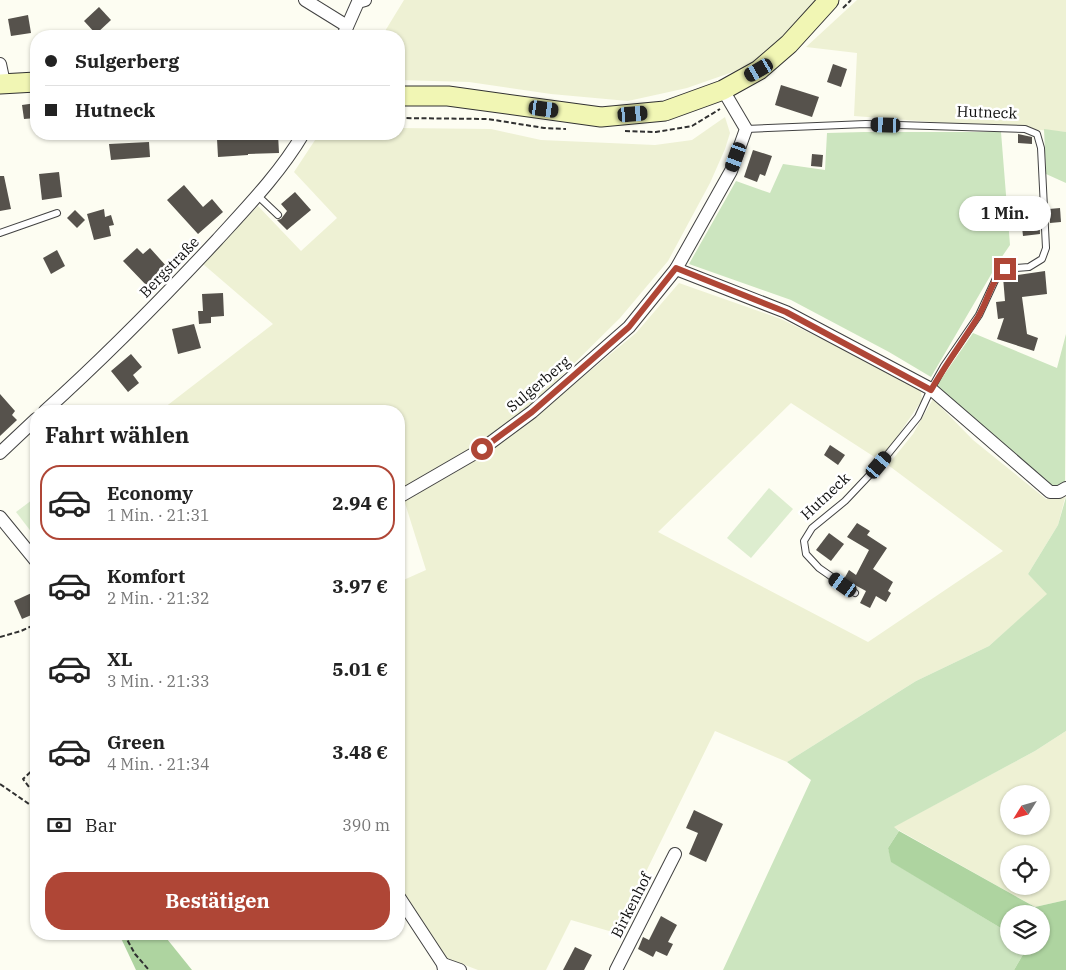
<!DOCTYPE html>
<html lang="de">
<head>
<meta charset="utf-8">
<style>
  :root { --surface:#fff; --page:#f6f6f6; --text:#222; --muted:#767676; --line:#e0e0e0; --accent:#af4636 }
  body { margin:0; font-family:"IBM Plex Serif",serif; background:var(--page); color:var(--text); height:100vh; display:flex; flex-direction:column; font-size:19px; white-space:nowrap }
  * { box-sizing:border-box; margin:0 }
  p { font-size:16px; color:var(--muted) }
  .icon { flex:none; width:28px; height:28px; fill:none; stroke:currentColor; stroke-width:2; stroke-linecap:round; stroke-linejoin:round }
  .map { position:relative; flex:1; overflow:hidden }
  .panel { position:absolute; left:30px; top:405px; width:375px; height:535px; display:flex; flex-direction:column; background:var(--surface); border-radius:20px; box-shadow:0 1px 4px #0004 }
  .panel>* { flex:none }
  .top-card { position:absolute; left:30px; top:30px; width:375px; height:110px; border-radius:20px; box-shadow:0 1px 4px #0004; display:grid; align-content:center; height:110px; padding:0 15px; background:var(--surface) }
  .needle { width:32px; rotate:233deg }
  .controls { position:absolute; left:1000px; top:785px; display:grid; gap:10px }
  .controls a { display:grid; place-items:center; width:50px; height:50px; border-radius:50%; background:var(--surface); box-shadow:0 1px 4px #0004; font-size:25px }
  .end { position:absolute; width:22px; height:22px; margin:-11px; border:6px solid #af4636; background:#fff; box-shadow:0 0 0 2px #fff }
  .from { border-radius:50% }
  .bubble { position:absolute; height:35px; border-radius:18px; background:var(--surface); box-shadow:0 1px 4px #0004; font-size:16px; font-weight:800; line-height:35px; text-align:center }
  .car { position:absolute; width:15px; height:30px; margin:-15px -8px; border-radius:6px; box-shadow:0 0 4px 1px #0007; background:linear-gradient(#222 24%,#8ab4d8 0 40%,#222 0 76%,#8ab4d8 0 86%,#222 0) }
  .top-card b { display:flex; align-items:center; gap:18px; height:48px; font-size:19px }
  .top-card b+b { border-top:1px solid var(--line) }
  .top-card i { width:12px; height:12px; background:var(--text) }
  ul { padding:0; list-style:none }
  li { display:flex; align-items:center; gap:15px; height:75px; margin:0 10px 8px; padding:0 5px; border:2px solid transparent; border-radius:20px }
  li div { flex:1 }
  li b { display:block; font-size:19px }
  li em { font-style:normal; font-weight:800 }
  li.active { border-color:var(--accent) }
  li>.icon { width:45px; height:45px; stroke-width:1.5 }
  h2 { padding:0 15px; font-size:22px; line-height:60px }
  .pay { display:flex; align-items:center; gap:12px; height:55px; padding:0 15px; font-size:19px }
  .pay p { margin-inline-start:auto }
  .button { display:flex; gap:10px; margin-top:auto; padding:10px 15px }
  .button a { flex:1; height:58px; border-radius:20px; background:var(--accent); color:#fff; font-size:20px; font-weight:800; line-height:58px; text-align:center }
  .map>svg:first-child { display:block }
</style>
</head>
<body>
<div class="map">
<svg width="1066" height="970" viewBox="0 0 1066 970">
  <rect width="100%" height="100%" fill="#fdfdf2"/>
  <!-- farmland -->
  <g fill="#eef1d4" fill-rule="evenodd">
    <path d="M 404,0 L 821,0 L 750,66 L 687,88 L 628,101 L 551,94 L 469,82 L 399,80 L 399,36 L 382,36 Z"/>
    <path d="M 857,0 L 1066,0 L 1066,132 L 854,116 L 857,53 L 806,47 Z"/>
    <path d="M 725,117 L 730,133 L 725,149 L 710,183 L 668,261 L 620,318 L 529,408 L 478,445 L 399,492 L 399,411 L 160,411 L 273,324 L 203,264 L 258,206 L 301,251 L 337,218 L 294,172 L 319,134 L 399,134 L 399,128 L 491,129 L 541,140 L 655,145 L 692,140 Z"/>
    <path d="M 679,283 L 781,319 L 916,385 L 921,392 L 922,400 L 889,449 L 876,458 L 791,403 L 658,532 L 868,642 L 1003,551 L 888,465 L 913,434 L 933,399 L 973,440 L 1046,499 L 1058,498 L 1066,494 L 1058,525 L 1028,574 L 1048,594 L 989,646 L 916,681 L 787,762 L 715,731 L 616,933 L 571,920 L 546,970 L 478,970 L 441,956 L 399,891 L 399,582 L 426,570 L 404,500 L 451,475 L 489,451 L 539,413 L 636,333 Z"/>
    <path d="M 1066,731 L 1066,900 L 1035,907 L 893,827 L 1035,751 ZM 1009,794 L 1041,794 L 1041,826 L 1009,826 ZM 1009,854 L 1041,854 L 1041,886 L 1009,886 Z"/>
  </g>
  <!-- green -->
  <g fill="#cce5bf">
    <path d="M 1044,129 L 1066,132 L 1066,183 L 1046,174 Z"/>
    <path d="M 864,132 L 1001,132 L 1010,245 L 999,261 L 931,377 L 889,352 L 791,300 L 689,264 L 736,181 L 770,193 L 783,164 L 825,170 L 827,133 Z"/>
    <path d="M 973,333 L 1057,368 L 1066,334 L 1065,484 L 1050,490 L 935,388 Z"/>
    <path d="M 1066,497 L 1066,731 L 1035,751 L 894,827 L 899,831 L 888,848 L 892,862 L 1009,933 L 1009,946 L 1028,946 L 1014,970 L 723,970 L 811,780 L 787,762 L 916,681 L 989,646 L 1047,594 L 1028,574 L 1058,525 Z"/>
  </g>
  <!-- forest -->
  <g fill="#aed4a0">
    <path d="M 899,831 L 1035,907 L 1066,900 L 1066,970 L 1014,970 L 1028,946 L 1041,946 L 1041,914 L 1009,914 L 1009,933 L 891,862 L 888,848 Z"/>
    <path d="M 119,934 L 163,934 L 192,970 L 136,970 Z"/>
  </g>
  <!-- pitch -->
  <g fill="#ddedcf">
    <path d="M 769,488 L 793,509 L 751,558 L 727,538 Z"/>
    <path d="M 36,497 L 36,538 L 16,512 Z"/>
  </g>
  <!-- building -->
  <g fill="#56524c">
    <path d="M 99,7 L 111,20 L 96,34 L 84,21 Z"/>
    <path d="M 28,15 L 31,33 L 11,36 L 8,19 Z"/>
    <path d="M 833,64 L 847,69 L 841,87 L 827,82 Z"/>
    <path d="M 781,85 L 819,97 L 812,117 L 775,105 Z"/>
    <path d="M 36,103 L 36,118 L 24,119 L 22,105 Z"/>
    <path d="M 251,134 L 278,134 L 279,153 L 248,154 L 248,155 L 218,157 L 217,139 L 251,136 Z"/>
    <path d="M 1018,134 L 1032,137 L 1032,144 L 1018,143 Z"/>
    <path d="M 149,142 L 150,157 L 111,160 L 109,144 Z"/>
    <path d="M 753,150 L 772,156 L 765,176 L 760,174 L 757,182 L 744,177 Z"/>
    <path d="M 812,154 L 823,155 L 822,167 L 811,166 Z"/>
    <path d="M 59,172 L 62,197 L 42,200 L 39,174 Z"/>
    <path d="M 0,176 L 4,176 L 11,209 L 0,211 Z"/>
    <path d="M 184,185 L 203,207 L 212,199 L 223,212 L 198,234 L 167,200 Z"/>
    <path d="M 295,192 L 311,210 L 287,230 L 277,220 L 281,219 L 287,211 L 281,204 Z"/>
    <path d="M 1036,198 L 1038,211 L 1039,211 L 1040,234 L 1023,236 L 1019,200 Z"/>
    <path d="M 1060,208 L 1061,222 L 1050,223 L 1049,209 Z"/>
    <path d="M 104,209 L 105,217 L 111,215 L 114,225 L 109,226 L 111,236 L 94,240 L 87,214 Z"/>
    <path d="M 75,210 L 85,220 L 77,228 L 67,218 Z"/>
    <path d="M 137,248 L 143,254 L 150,248 L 168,268 L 148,287 L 123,261 Z"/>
    <path d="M 57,250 L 65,266 L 51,274 L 43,258 Z"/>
    <path d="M 1045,271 L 1047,294 L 1022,297 L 1027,334 L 1038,338 L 1034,351 L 997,339 L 1004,318 L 998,319 L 996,302 L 1005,301 L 1003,277 Z"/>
    <path d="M 223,293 L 224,316 L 211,317 L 211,323 L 199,324 L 198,311 L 203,311 L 202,294 Z"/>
    <path d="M 194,324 L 201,348 L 178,354 L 172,329 Z"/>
    <path d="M 131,354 L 142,367 L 133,375 L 139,383 L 128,392 L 111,371 Z"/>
    <path d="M 0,394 L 15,411 L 12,415 L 17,420 L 0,436 Z"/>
    <path d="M 830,445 L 845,455 L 838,465 L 824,455 Z"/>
    <path d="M 857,523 L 870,531 L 867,535 L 887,548 L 873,569 L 893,582 L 888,591 L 891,593 L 886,602 L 876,596 L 870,608 L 860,603 L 866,591 L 844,579 L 849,570 L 856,575 L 869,550 L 847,537 Z"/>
    <path d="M 829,533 L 844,544 L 831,561 L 816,550 Z"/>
    <path d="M 36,591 L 36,613 L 22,619 L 14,601 Z"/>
    <path d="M 694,810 L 723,824 L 706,862 L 689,854 L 698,833 L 686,828 Z"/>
    <path d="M 661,916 L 677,925 L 668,942 L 673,944 L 667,956 L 656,951 L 653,957 L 638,949 L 643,937 L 649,940 Z"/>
    <path d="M 575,947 L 592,955 L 584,970 L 563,970 Z"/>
  </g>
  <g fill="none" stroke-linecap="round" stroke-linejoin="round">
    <!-- service casing -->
    <g stroke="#424242" stroke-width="8">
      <g id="service">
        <path d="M 746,129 L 866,124 L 1025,129 L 1037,134 L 1041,148 L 1046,248 L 1042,259 L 1029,267 L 1005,269 L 998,274 L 979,315 L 944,366 L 931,389 L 918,417 L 879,465 L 845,501 L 812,528 L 804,541 L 806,554 L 819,568 L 855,593"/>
        <path d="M 258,196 L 278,215"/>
        <path d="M 0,233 L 57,213"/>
      </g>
    </g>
    <!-- minor casing -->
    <g stroke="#424242" stroke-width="14">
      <g id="minor">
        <path d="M 305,0 L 347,26"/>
        <path d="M 343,36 L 358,2 L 365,0"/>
        <path d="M 0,64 L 4,83"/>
        <path d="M 676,269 L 786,312 L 931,389 L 1050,492 L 1059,492 L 1066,488"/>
        <path d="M 45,411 C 105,357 162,299 217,240 C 248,206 280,173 303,134"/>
        <path d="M 0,453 L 36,419"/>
        <path d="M 399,497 L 482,449 L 532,412 L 629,327 L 676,269 L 731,171 L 746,129 L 723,90"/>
        <path d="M 0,517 L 36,561"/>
        <path d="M 399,897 L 443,964 L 444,970"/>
        <path d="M 443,964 L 460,970"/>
        <path d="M 616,970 L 675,854"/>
      </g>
    </g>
    <!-- secondary casing -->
    <g stroke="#313131" stroke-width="21">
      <g id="secondary">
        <path d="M 0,84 L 36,82"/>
        <path d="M 399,96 L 448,96 L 601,117 L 665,111 L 723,90 L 759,70 L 789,44 L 829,0"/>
      </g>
    </g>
    <!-- path -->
    <g stroke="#313131" stroke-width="2" stroke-dasharray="5 2.5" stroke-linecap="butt">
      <path d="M 843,8 L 851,0"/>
      <path d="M 399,118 L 488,119 L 544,128 L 566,129"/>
      <path d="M 625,131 L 656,132 L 692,126 L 720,109"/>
      <path d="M 0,637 L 21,631 L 36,624"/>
      <path d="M 36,767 L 23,779 L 36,796"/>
      <path d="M 0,784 L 32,806 L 36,811"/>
      <path d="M 32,806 L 36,803"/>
      <path d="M 124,934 L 135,954 L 149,970"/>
    </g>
    <!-- service -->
    <use href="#service" stroke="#fff" stroke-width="6"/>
    <!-- minor -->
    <use href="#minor" stroke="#fff" stroke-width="12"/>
    <!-- secondary -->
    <use href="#secondary" stroke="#f1f6b4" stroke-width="19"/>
  </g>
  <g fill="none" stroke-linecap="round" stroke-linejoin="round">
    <!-- route -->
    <path stroke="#af4636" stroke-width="6" d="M 482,449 L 532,412 L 629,327 L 676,268 L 786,312 L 931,390 C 946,364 963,341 978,317 C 988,301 991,280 1005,269"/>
  </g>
  <g text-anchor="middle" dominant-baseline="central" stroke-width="5" stroke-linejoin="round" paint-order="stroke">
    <!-- street labels -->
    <g font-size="15" fill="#0f0f0f" stroke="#fff">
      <text transform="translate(987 112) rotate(2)">Hutneck</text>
      <text transform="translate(169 267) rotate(-46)">Bergstraße</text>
      <text transform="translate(538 384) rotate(-40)">Sulgerberg</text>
      <text transform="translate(825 496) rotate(-43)">Hutneck</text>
      <text transform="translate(631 905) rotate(-63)">Birkenhof</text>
    </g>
  </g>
</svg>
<div class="controls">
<a><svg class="needle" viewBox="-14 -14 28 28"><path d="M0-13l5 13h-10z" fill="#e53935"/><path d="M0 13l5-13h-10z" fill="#767676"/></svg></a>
<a><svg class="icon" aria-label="locate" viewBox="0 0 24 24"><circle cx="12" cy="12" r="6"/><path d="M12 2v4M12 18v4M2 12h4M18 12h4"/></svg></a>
<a><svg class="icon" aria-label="layers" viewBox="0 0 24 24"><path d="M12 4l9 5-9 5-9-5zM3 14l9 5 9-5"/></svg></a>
</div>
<i class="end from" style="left:482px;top:449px"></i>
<i class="end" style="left:1005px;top:269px"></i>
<div class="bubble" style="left:959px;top:196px;width:92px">1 Min.</div>
<i class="car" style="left:759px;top:70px;rotate:240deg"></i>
<i class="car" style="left:544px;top:109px;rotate:98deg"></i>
<i class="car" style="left:633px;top:114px;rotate:85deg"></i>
<i class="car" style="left:886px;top:125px;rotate:272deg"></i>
<i class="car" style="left:736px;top:157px;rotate:200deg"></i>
<i class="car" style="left:879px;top:465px;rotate:40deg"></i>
<i class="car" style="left:843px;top:585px;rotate:305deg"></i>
<div class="top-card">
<b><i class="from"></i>Sulgerberg</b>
<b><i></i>Hutneck</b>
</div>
<section class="panel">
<h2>Fahrt wählen</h2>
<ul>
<li class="active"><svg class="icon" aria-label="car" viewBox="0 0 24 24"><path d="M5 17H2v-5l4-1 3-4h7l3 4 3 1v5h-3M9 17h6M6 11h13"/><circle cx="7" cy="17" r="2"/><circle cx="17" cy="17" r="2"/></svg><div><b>Economy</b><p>1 Min. · 21:31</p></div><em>2.94 €</em></li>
<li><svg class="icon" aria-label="car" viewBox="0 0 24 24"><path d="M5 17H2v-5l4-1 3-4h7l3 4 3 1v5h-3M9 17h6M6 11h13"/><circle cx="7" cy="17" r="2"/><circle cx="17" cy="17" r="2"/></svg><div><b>Komfort</b><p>2 Min. · 21:32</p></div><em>3.97 €</em></li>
<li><svg class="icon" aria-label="car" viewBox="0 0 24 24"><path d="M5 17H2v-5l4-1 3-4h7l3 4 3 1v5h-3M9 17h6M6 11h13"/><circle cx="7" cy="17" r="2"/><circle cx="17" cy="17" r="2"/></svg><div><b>XL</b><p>3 Min. · 21:33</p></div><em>5.01 €</em></li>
<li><svg class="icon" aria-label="car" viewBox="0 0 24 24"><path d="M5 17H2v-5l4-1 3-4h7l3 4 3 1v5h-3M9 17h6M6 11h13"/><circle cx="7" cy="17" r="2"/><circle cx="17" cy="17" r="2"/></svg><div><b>Green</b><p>4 Min. · 21:34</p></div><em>3.48 €</em></li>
</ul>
<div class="pay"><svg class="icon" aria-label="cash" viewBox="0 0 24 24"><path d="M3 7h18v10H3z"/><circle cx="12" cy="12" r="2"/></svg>Bar<p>390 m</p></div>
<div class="button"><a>Bestätigen</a></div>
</section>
</div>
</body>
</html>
